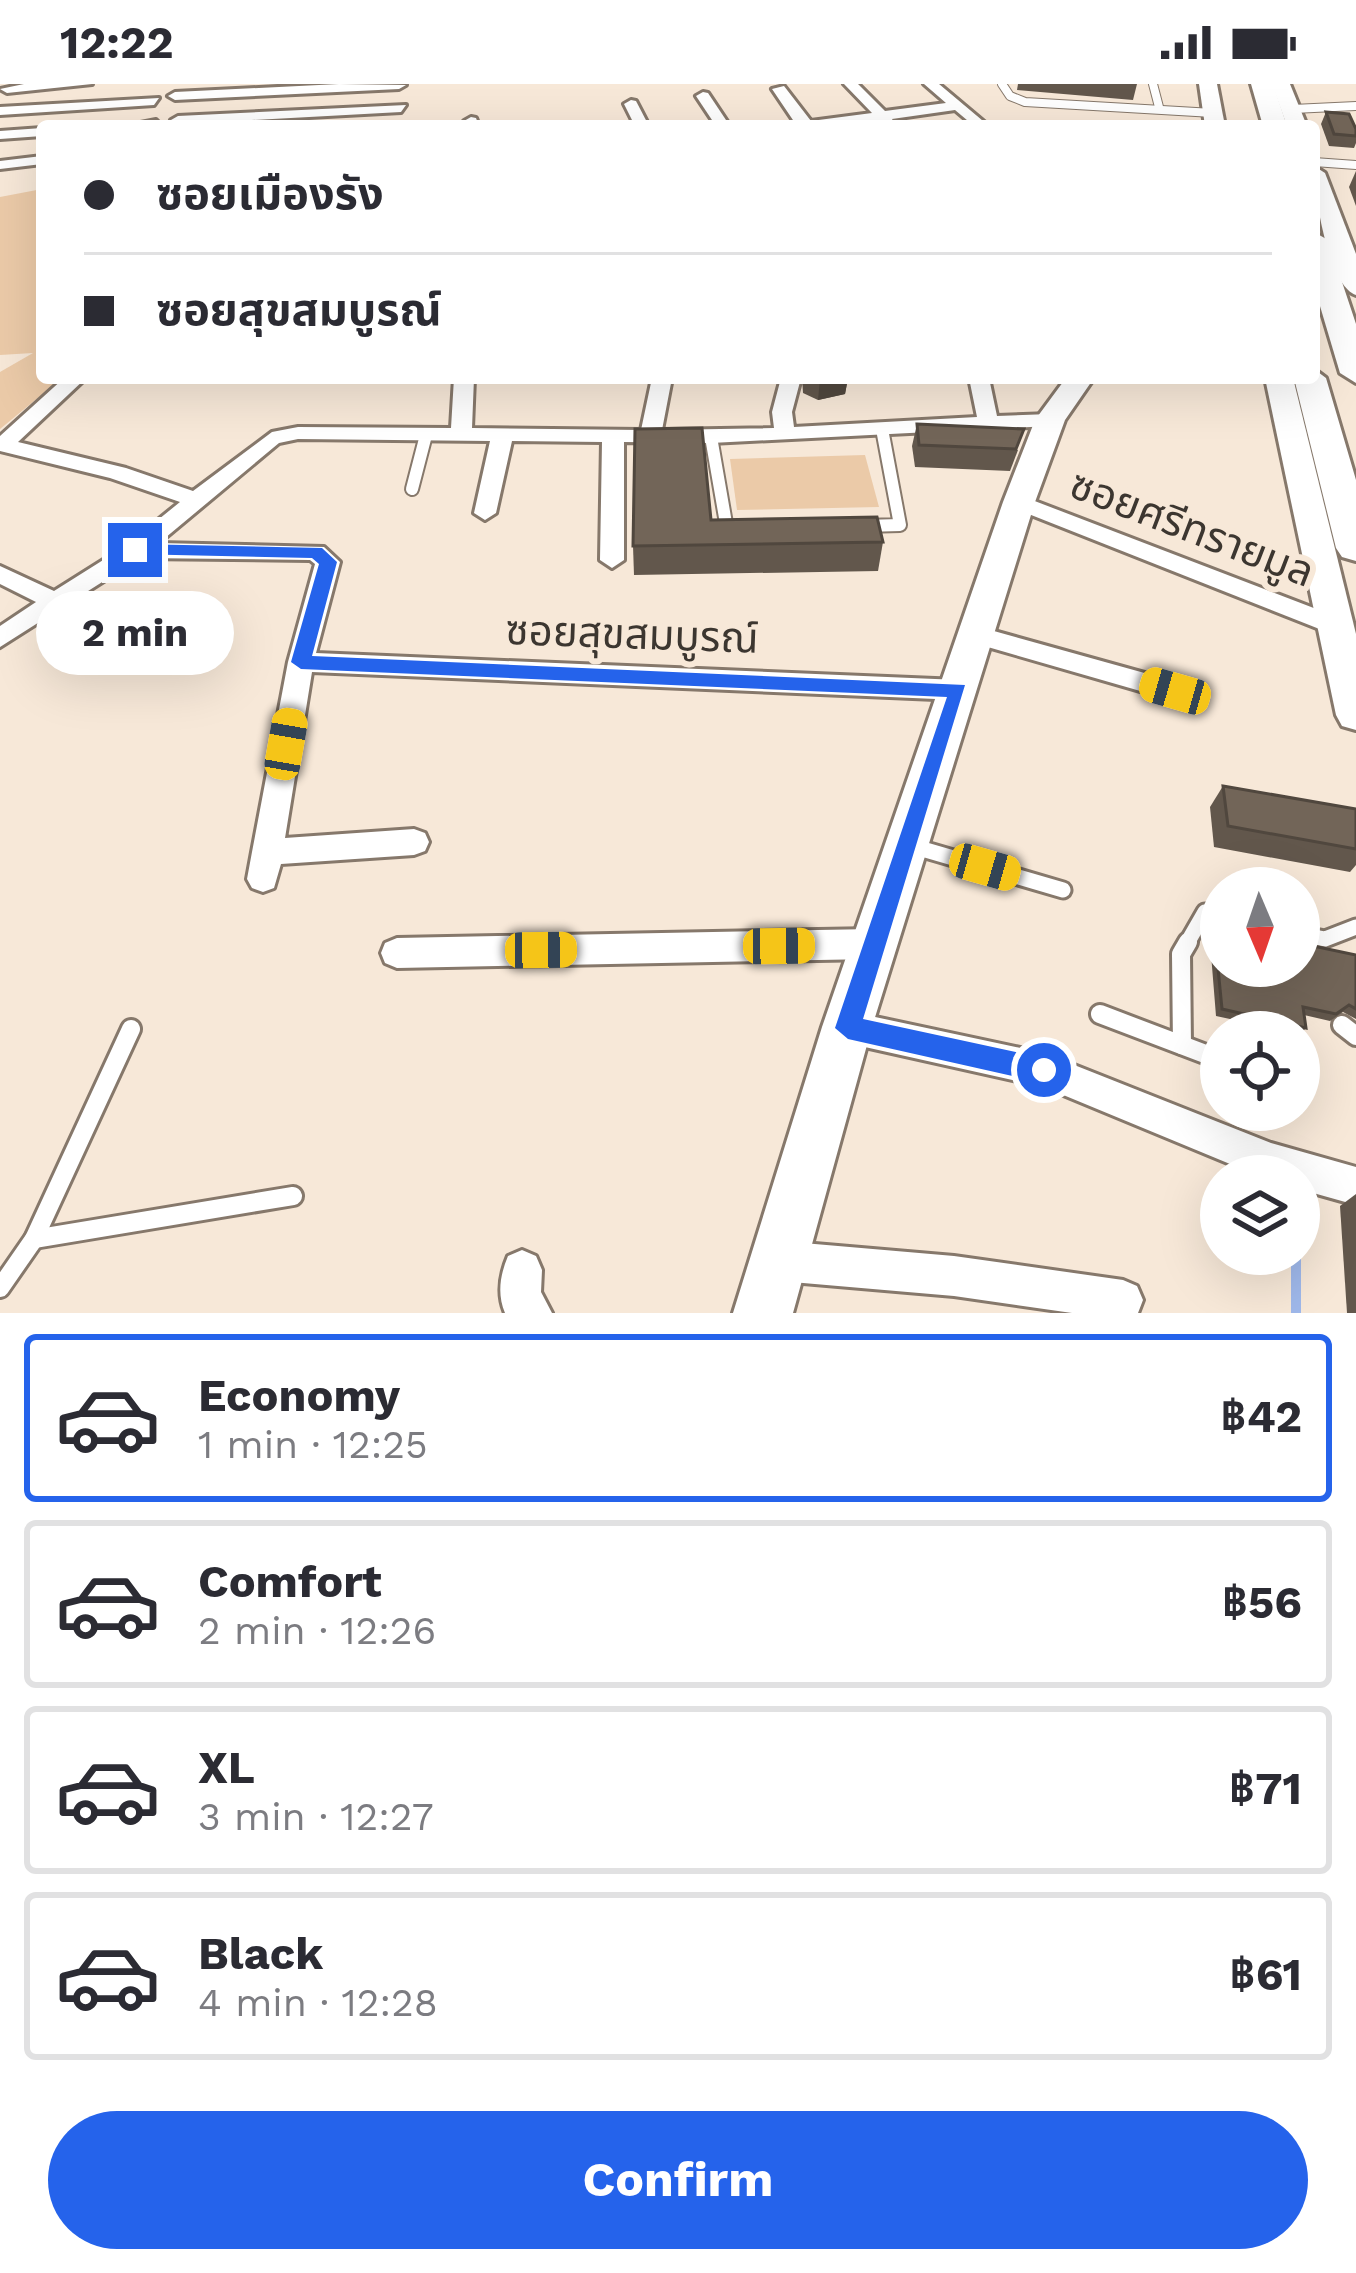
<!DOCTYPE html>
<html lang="en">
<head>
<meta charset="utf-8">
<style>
  :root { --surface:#fff; --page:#f7f7f7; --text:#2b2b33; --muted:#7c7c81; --line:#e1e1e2; --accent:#2563eb }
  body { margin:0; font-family:"Work Sans","Noto Sans Thai",sans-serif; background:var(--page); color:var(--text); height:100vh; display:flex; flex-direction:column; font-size:45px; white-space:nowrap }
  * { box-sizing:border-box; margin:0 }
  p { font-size:39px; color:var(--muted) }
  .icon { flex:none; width:66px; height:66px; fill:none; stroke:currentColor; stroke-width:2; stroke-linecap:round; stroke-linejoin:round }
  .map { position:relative; height:1229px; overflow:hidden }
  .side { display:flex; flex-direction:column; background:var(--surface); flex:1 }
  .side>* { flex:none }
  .top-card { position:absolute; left:36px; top:36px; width:1284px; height:264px; border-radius:12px; box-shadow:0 12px 48px #0002; display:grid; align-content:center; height:264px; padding:0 48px; background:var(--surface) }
  .needle { width:78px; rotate:178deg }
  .fabs { position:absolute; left:1200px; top:783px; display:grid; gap:24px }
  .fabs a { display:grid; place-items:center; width:120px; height:120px; border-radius:50%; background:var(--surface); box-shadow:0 12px 48px #0002; font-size:60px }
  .end { position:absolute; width:54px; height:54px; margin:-27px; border:15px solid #2563eb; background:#fff; box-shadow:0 0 0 6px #fff }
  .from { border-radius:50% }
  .bubble { position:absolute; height:84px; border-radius:42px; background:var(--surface); box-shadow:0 12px 48px #0002; font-size:39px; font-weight:700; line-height:84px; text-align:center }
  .car { position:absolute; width:36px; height:72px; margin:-36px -18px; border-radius:15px; box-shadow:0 0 9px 3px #0007; background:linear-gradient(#f5c518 24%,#345 0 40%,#f5c518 0 76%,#345 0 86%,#f5c518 0) }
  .top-card b { display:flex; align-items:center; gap:42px; height:114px; font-size:45px }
  .top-card b+b { border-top:3px solid var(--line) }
  .top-card i { width:30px; height:30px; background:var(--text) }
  ul { padding:21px 0 0; list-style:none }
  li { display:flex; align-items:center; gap:36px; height:168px; margin:0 24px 18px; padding:0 24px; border:6px solid var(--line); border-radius:12px }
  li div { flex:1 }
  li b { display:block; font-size:45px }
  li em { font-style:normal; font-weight:700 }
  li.on { border-color:var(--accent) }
  li>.icon { width:108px; height:108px; stroke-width:1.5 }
  .action { display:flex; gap:24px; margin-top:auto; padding:24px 48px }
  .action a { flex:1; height:138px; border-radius:72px; background:var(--accent); color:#fff; font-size:48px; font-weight:700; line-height:138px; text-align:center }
  .status { display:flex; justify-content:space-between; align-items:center; height:84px; padding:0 60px; background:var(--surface); direction:ltr }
  .status svg { height:33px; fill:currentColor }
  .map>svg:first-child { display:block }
</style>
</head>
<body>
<div class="status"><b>12:22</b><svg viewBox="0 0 49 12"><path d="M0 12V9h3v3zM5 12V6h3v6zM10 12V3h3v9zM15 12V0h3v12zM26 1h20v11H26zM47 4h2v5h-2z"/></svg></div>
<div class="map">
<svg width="1356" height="1229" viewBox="0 0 1356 1229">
  <rect width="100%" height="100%" fill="#f7e8d8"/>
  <!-- green -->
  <g fill="#ebcaa8">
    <path d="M 42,105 L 42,294 L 62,294 L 0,345 L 0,288 L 33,269 L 0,271 L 0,113 Z"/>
    <path d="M 865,371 L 879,423 L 737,426 L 730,375 Z"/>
  </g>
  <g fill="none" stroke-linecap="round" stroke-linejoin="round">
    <!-- stream -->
    <path stroke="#9fb8ea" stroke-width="10" d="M 1296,1170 L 1296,1229"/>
    <!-- lane-far3 casing -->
    <g stroke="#86786b" stroke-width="10">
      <g id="lane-far3">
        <path d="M 1002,0 L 1010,12 L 1025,18 L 1213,29"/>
        <path d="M 1153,0 L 1159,23"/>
        <path d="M 1293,25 L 1356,22"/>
        <path d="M 1314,78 L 1356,81"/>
      </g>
    </g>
    <!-- lane-far2 casing -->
    <g stroke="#86786b" stroke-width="16">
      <g id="lane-far2">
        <path d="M 711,353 L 727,445 L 734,445"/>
        <path d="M 412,405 L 426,351"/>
        <path d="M 864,442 L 900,441 L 882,345"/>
      </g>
    </g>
    <!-- lane-far1 casing -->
    <g stroke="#86786b" stroke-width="21">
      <g id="lane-far1">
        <path d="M 912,762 L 1063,806"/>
        <path d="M 1299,850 L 1325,855 L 1356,843"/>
        <path d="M 1186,861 L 1205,828 L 1221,832"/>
      </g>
    </g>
    <!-- lane casing -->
    <g stroke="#86786b" stroke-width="24">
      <g id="lane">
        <path d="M 1100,930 L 1221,976"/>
        <path d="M 1342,941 L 1356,952"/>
        <path d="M 1182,961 L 1181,870 L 1188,858"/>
        <path d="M 34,1155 L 293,1112"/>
        <path d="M 0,1204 L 34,1155 L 131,945"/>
      </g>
    </g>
    <!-- street casing -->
    <g stroke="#86786b" stroke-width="6">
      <g id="street">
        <path d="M 24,0 L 92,0 L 7,9 L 0,5 Z"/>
        <path d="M 339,0 L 406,1 L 399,5 L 175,16 L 168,12 L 175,8 Z"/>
        <path d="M 844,0 L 858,0 L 885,27 L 946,19 L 924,0 L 939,0 L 989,42 L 974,42 L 955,26 L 892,35 L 896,42 L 884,42 L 879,36 L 797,42 L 772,5 L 784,2 L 811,37 L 872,29 Z"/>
        <path d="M 703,8 L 708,9 L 730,42 L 716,42 L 696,12 Z"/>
        <path d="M 159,14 L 154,21 L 0,31 L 0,23 Z"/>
        <path d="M 631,16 L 636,17 L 649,42 L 635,42 L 624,20 Z"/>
        <path d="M 406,21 L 401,28 L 178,40 L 171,36 L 178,32 Z"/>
        <path d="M 471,33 L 476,34 L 479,42 L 465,42 L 464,37 Z"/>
        <path d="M 156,36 L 162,42 L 125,42 Z"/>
        <path d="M 42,44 L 42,52 L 0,55 L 0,47 Z"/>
        <path d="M 42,72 L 42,80 L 0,85 L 0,77 Z"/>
        <path d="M 64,294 L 86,294 L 18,358 L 126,384 L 193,407 L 272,348 L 298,343 L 451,344 L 454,294 L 474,294 L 472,344 L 641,346 L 652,294 L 672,294 L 662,346 L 774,344 L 772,328 L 781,294 L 801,294 L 792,328 L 794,343 L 977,333 L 969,294 L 989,294 L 997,332 L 1050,330 L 1060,336 L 1050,342 L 711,359 L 624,358 L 624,476 L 612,484 L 600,476 L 602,358 L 512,357 L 496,429 L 485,436 L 474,429 L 490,357 L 298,355 L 279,359 L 159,459 L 324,463 L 340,478 L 316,569 L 959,596 L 972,606 L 959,616 L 312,588 L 285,754 L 414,745 L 425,749 L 429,758 L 425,767 L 414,771 L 281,780 L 274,804 L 263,808 L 252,804 L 247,795 L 252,768 L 288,578 L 315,480 L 310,476 L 140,474 L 0,563 L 0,542 L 36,518 L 0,500 L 0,482 L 54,507 L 127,461 L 180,418 L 110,394 L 0,367 L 0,352 Z"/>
        <path d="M 1019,411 L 1345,536 L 1349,542 L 1336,551 L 1327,548 L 1011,423 L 1008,418 Z"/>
        <path d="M 976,542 L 1184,600 L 1188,607 L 1175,617 L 967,557 L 963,551 Z"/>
        <path d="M 874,845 L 886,850 L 890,860 L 886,870 L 874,875 L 397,884 L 385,879 L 381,869 L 385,859 L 397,854 Z"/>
        <path d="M 847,927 L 1044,969 L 1271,1059 L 1356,1083 L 1356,1121 L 1299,1105 L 1299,1092 L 1259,1092 L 1044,1003 L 847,959 L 835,955 L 830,943 L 835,931 Z"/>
        <path d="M 780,1157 L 954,1172 L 1123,1196 L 1137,1202 L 1143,1216 L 1138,1229 L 1072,1229 L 954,1212 L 780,1197 L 766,1191 L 760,1177 L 766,1163 Z"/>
        <path d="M 522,1166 L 536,1172 L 542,1186 L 541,1208 L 552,1229 L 505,1229 C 497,1210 500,1191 508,1172 Z"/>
      </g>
    </g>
    <!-- secondary casing -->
    <g stroke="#86786b" stroke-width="6">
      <g id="secondary">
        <path d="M 1199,0 L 1217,0 L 1225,42 L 1205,42 Z"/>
        <path d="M 1272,0 L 1290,0 L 1307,42 L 1287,42 Z"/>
        <path d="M 1314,82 L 1325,89 L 1356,170 L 1356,211 C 1328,202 1314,110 1314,82 Z"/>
        <path d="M 1066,294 L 1094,294 L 1065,336 L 1035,418 L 872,943 L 793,1229 L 733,1229 L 822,943 L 1003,418 L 1035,336 Z"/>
        <path d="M 1265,294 L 1293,294 L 1356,550 L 1356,646 L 1342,642 L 1336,631 Z"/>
      </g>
    </g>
    <!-- primary casing -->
    <g stroke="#86786b" stroke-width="6">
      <g id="primary">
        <path d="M 1251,0 L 1273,0 L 1287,42 L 1263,42 Z"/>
        <path d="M 1314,148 L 1328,156 L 1356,240 L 1356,299 L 1340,289 L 1314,202 Z"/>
        <path d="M 1314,285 L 1326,294 L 1356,396 L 1356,477 L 1342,473 L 1336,464 L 1294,294 L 1314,294 Z"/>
      </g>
    </g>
    <!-- lane-far3 -->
    <use href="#lane-far3" stroke="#fff" stroke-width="8"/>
    <!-- lane-far2 -->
    <use href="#lane-far2" stroke="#fff" stroke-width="12"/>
    <!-- lane-far1 -->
    <use href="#lane-far1" stroke="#fff" stroke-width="15"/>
    <!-- lane -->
    <use href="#lane" stroke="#fff" stroke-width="18"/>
    <!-- street -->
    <use href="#street" fill="#fff" fill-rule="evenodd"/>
    <!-- secondary -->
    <use href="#secondary" fill="#fff" fill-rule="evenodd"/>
    <!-- primary -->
    <use href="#primary" fill="#fff" fill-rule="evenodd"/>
  </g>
  <!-- wall -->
  <g fill="#62574c">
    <path d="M 1018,0 L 1137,0 L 1133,16 L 1017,6 Z"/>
    <path d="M 1326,28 L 1356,45 L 1356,59 L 1354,64 L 1329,62 L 1321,40 Z"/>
    <path d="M 1356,87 L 1356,122 L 1349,103 Z"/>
    <path d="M 802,294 L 848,294 L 845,310 L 818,316 L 803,309 Z"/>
    <path d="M 917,340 L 1018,366 L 1010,387 L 915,383 L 912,362 Z"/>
    <path d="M 711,436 L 883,458 L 878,487 L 634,491 L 633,462 Z"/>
    <path d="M 1223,702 L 1356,725 L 1356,781 L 1350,788 L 1214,763 L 1210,723 Z"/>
    <path d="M 1299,859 L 1356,871 L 1356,935 L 1343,928 L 1330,937 L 1304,931 L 1306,944 L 1300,950 L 1299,948 L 1290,948 L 1216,932 L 1211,870 L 1216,864 L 1299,882 Z"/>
    <path d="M 1356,1110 L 1356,1229 L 1347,1229 L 1340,1122 Z"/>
  </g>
  <!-- shaded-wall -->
  <path fill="#50473e" d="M 848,294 L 845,310 L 818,316 L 820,295 Z"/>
  <!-- building -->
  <g fill="#726558" stroke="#50473e" stroke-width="3">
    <path d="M 1326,28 L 1349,30 L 1356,45 L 1356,52 L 1334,50 Z"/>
    <path d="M 917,340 L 1024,345 L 1016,365 L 919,361 Z"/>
    <path d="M 702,344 L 711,436 L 877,433 L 883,458 L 633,462 L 635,345 Z"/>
    <path d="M 1223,702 L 1356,725 L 1356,765 L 1228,742 Z"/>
    <path d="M 1299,859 L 1356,871 L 1356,925 L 1349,921 L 1336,930 L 1303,923 L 1306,944 L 1222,925 L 1216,864 L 1221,865 L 1221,882 L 1301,882 Z"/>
  </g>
  <!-- route -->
  <path fill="#2563eb" d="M 135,460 L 322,464 L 337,478 L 312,572 L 965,601 L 863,935 L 1044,974 L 1053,977 L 1053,995 L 1044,999 L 848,955 L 835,944 L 947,613 L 301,585 L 291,578 L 319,480 L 312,474 L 129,470 L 127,466 Z"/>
  <g text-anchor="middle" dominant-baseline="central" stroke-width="12" stroke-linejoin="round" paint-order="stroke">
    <!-- street labels -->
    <g font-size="42" fill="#3c3630" stroke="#f7e8d8">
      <text transform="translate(1192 444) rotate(21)">ซอยศรีทรายมูล</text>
      <text transform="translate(632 550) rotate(2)">ซอยสุขสมบูรณ์</text>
    </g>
  </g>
</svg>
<div class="fabs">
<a><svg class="needle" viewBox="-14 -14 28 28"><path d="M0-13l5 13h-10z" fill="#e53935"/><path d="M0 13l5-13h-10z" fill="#7c7c81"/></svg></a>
<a><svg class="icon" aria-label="locate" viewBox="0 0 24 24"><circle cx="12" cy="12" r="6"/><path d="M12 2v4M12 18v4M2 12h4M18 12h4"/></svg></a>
<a><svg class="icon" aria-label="layers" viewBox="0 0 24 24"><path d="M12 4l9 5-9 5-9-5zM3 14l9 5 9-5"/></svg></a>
</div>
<i class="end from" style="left:1044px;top:986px"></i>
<i class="end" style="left:135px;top:466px"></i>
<div class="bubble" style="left:36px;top:507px;width:198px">2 min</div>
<i class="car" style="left:1175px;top:607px;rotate:286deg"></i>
<i class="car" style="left:286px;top:660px;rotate:10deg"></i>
<i class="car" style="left:985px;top:783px;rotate:106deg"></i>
<i class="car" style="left:779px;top:862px;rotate:89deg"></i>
<i class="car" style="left:541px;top:866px;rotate:89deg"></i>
<div class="top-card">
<b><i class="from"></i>ซอยเมืองรัง</b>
<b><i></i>ซอยสุขสมบูรณ์</b>
</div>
</div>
<section class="side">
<ul>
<li class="on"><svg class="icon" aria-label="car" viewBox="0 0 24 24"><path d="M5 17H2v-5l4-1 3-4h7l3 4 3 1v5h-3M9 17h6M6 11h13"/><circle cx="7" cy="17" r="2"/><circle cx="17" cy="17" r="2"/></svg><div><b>Economy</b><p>1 min · 12:25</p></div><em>฿42</em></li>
<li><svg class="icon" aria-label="car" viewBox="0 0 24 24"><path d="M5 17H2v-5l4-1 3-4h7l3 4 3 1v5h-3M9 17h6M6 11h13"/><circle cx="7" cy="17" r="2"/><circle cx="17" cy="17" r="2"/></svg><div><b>Comfort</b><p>2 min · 12:26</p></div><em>฿56</em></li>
<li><svg class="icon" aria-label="car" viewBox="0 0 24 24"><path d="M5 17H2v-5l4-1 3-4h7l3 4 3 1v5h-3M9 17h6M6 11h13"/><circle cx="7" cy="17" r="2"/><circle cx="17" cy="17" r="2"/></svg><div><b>XL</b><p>3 min · 12:27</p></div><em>฿71</em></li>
<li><svg class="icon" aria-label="car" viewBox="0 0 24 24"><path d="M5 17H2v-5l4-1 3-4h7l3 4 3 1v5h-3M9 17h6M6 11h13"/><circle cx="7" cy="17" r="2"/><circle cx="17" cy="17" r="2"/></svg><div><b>Black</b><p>4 min · 12:28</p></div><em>฿61</em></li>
</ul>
<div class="action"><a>Confirm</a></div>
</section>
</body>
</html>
